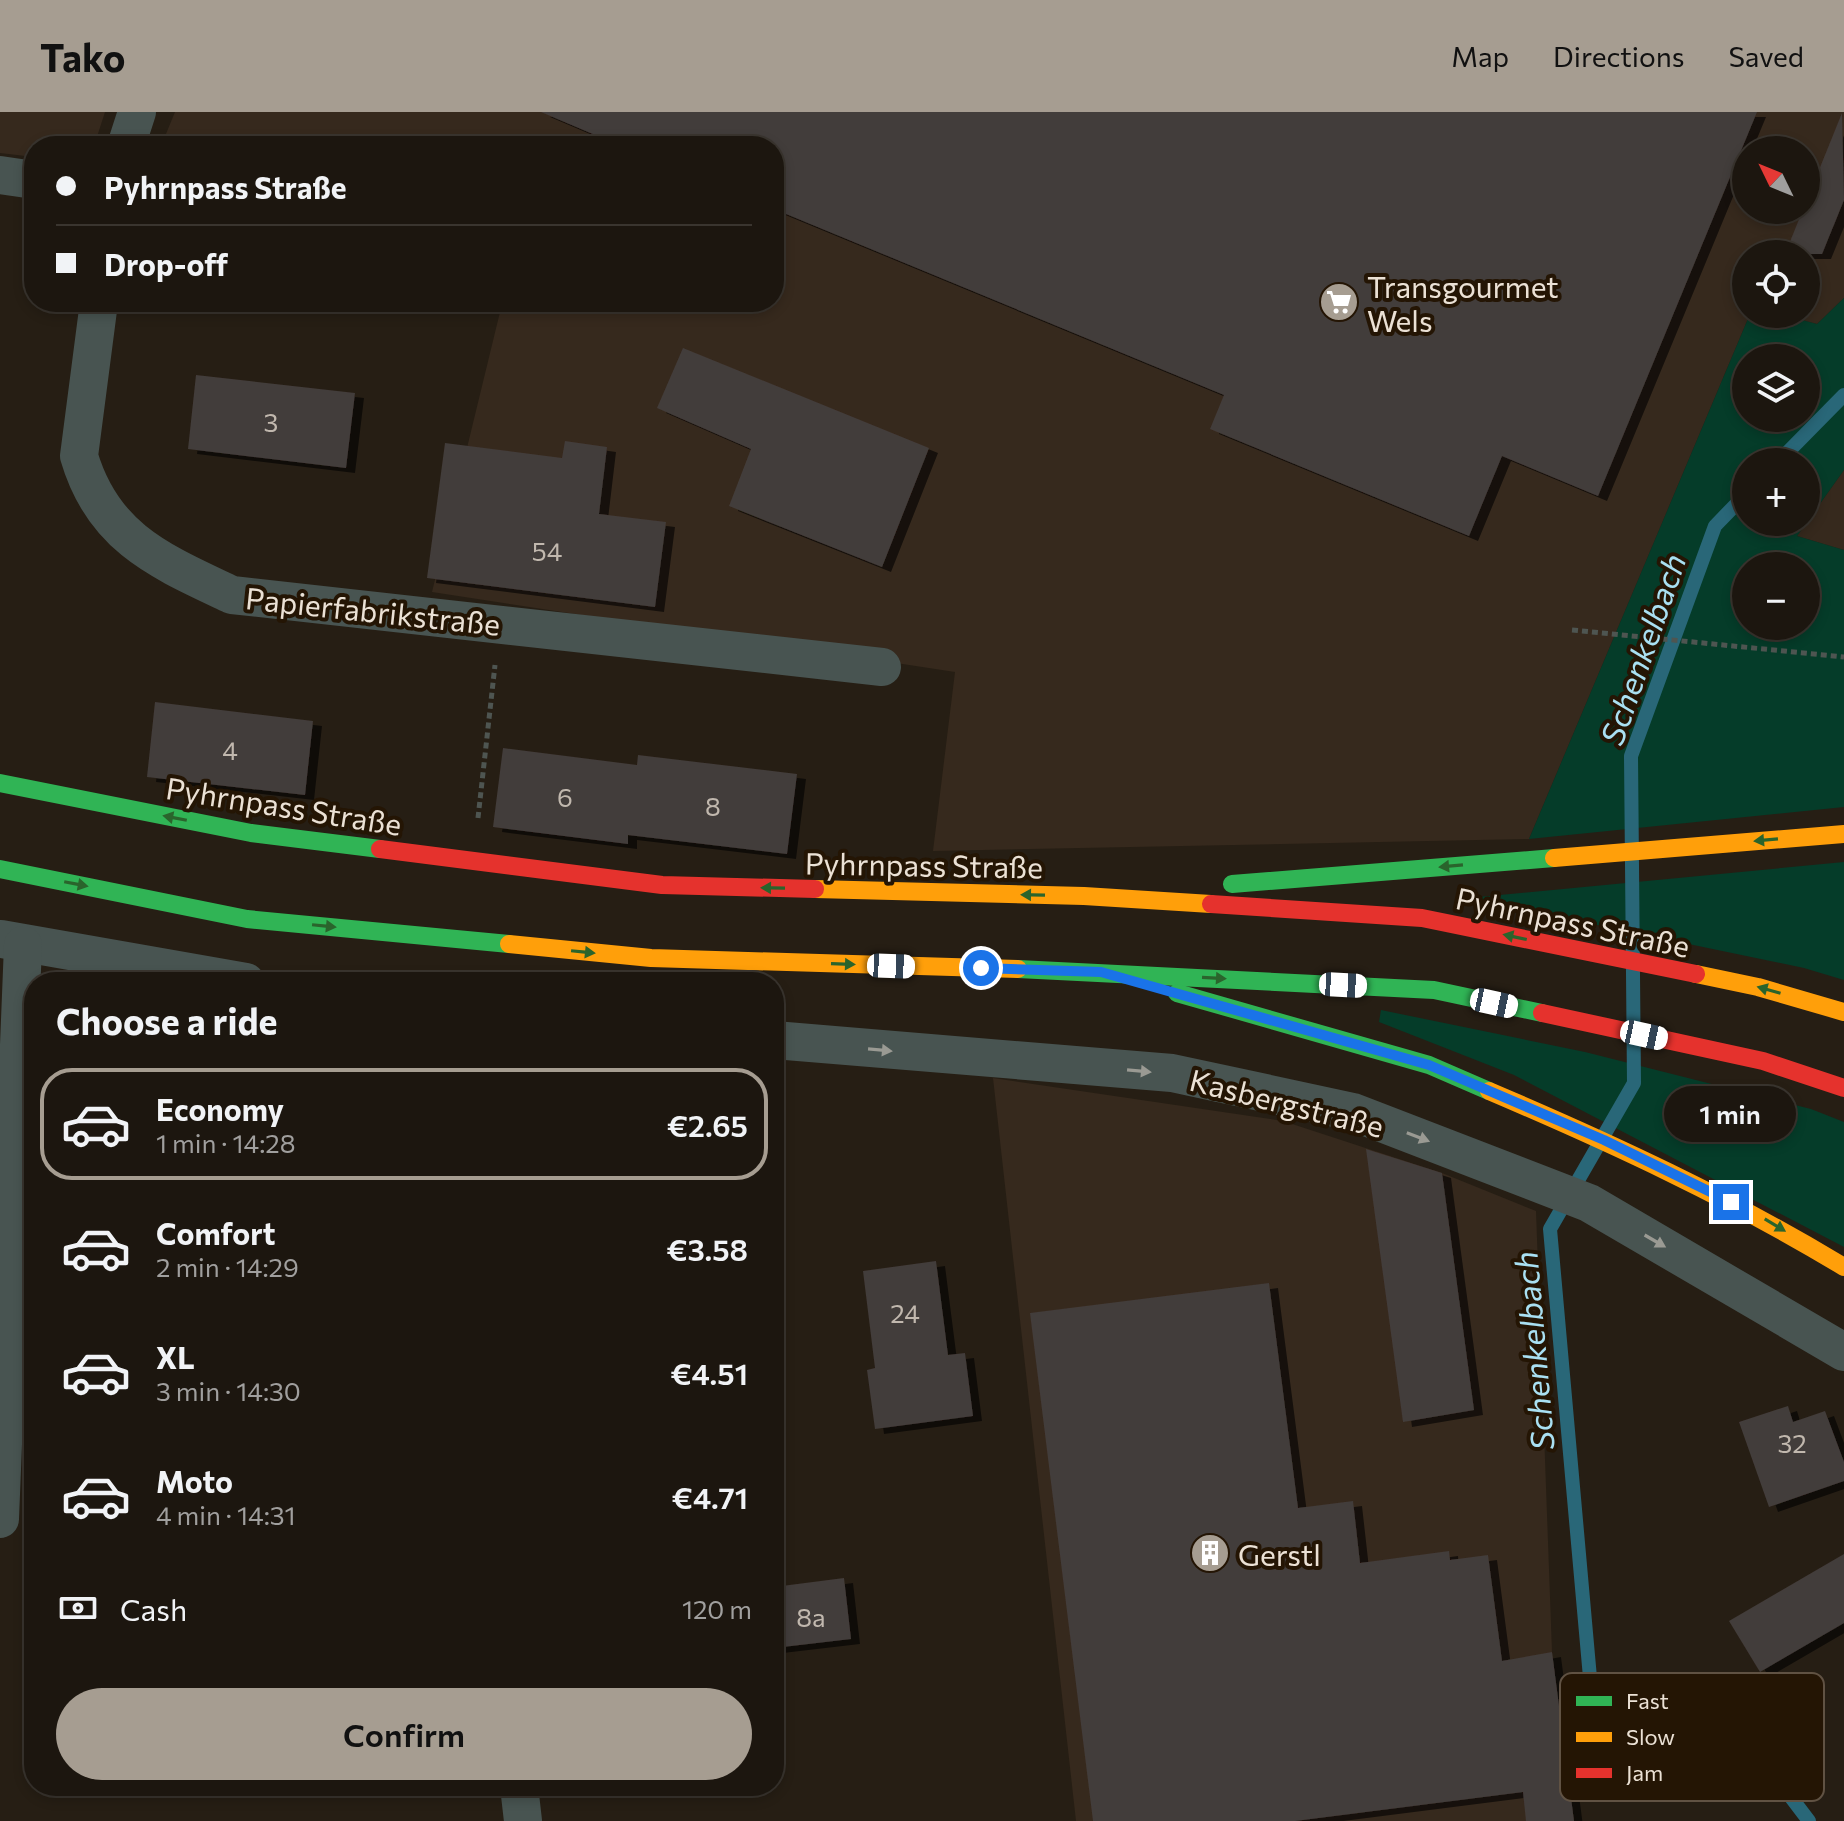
<!DOCTYPE html>
<html lang="en">
<head>
<meta charset="utf-8">
<style>
  :root { --surface:#1c160f; --page:#251f18; --text:#f1f3f6; --muted:#a09f9e; --line:#3a352f; --accent:#a69d91 }
  body { margin:0; font-family:Commissioner,sans-serif; background:var(--page); color:var(--text); height:100vh; display:flex; flex-direction:column; font-size:30px; white-space:nowrap }
  * { box-sizing:border-box; margin:0 }
  p { font-size:26px; color:var(--muted) }
  .icon { flex:none; width:44px; height:44px; fill:none; stroke:currentColor; stroke-width:2; stroke-linecap:round; stroke-linejoin:round }
  .map { position:relative; flex:1; overflow:hidden }
  .sheet { position:absolute; left:24px; top:860px; width:760px; height:824px; display:flex; flex-direction:column; background:var(--surface); border-radius:32px; box-shadow:0 4px 12px #0003,0 0 0 2px var(--line) }
  .sheet>* { flex:none }
  .hud { position:absolute; left:24px; top:24px; width:760px; height:176px; border-radius:32px; box-shadow:0 4px 12px #0003,0 0 0 2px var(--line); display:grid; align-content:center; height:176px; padding:0 32px; background:var(--surface) }
  .needle { width:52px; rotate:313deg }
  .controls { position:absolute; left:1732px; top:24px; display:grid; gap:16px }
  .controls a { display:grid; place-items:center; width:88px; height:88px; border-radius:50%; background:var(--surface); box-shadow:0 4px 12px #0003,0 0 0 2px var(--line); font-size:40px }
  .end { position:absolute; width:36px; height:36px; margin:-18px; border:10px solid #1a73e8; background:#fff; box-shadow:0 0 0 4px #fff }
  .from { border-radius:50% }
  .bubble { position:absolute; height:56px; border-radius:28px; background:var(--surface); box-shadow:0 4px 12px #0003,0 0 0 2px var(--line); font-size:26px; font-weight:600; line-height:56px; text-align:center }
  .car { position:absolute; width:24px; height:48px; margin:-24px -12px; border-radius:10px; box-shadow:0 0 6px 2px #0007; background:linear-gradient(#fff 24%,#345 0 40%,#fff 0 76%,#345 0 86%,#fff 0) }
  .hud b { display:flex; align-items:center; gap:28px; height:76px; font-size:30px }
  .hud b+b { border-top:2px solid var(--line) }
  .hud i { width:20px; height:20px; background:var(--text) }
  ul { padding:0; list-style:none }
  li { display:flex; align-items:center; gap:24px; height:112px; margin:0 16px 12px; padding:0 16px; border:4px solid transparent; border-radius:32px }
  li div { flex:1 }
  li b { display:block; font-size:30px }
  li em { font-style:normal; font-weight:600 }
  li.on { border-color:var(--accent) }
  li>.icon { width:72px; height:72px; stroke-width:1.5 }
  h2 { padding:0 32px; font-size:36px; line-height:96px }
  .pay { display:flex; align-items:center; gap:20px; height:88px; padding:0 32px; font-size:30px }
  .pay p { margin-inline-start:auto }
  .button { display:flex; gap:16px; margin-top:auto; padding:16px 32px }
  .button a { flex:1; height:92px; border-radius:48px; background:var(--accent); color:#111; font-size:32px; font-weight:600; line-height:92px; text-align:center }
  header { display:flex; align-items:center; gap:48px; box-sizing:border-box; height:112px; padding:0 40px; background:var(--accent); color:#111 }
  header strong { font-size:38px }
  nav { display:flex; gap:44px; margin-inline-start:auto; font-size:28px }
  .map>svg:first-child { display:block }
</style>
</head>
<body>
<header>
<strong>Tako</strong>
<nav><a>Map</a><a>Directions</a><a>Saved</a></nav>
</header>
<div class="map">
<svg width="1844" height="1709" viewBox="0 0 1844 1709">
  <defs>
    <filter id="shadow"><feDropShadow dx="9" dy="5" stdDeviation="0" flood-color="#0009"/></filter>
  </defs>
  <rect width="100%" height="100%" fill="#261e14"/>
  <!-- commercial -->
  <g fill="#36291d" fill-rule="evenodd">
    <path d="M 0,0 L 105,0 L 94,34 L 34,34 L 34,45 L 0,41 Z"/>
    <path d="M 175,0 L 1844,0 L 1844,186 L 1817,212 L 1779,202 L 1806,202 L 1806,142 L 1746,142 L 1746,202 L 1750,202 L 1529,727 L 933,739 L 955,560 L 432,480 L 500,200 L 470,190 L 774,190 L 774,34 L 161,34 ZM 1746,38 L 1806,38 L 1806,98 L 1746,98 Z"/>
    <path d="M 1844,358 L 1844,438 L 1797,424 Z"/>
    <path d="M 993,966 L 1283,1009 L 1442,1061 L 1536,1099 L 1552,1540 L 1574,1709 L 1076,1709 Z"/>
  </g>
  <!-- green -->
  <g fill="#053c29" fill-rule="evenodd">
    <path d="M 1844,186 L 1844,358 L 1797,424 L 1844,438 L 1844,695 L 1529,727 L 1750,202 L 1779,202 L 1817,212 ZM 1746,246 L 1806,246 L 1806,306 L 1746,306 ZM 1746,350 L 1806,350 L 1806,410 L 1746,410 ZM 1746,454 L 1806,454 L 1806,514 L 1746,514 Z"/>
    <path d="M 1844,750 L 1844,868 L 1804,856 L 1468,786 Z"/>
    <path d="M 1381,898 L 1585,940 L 1811,997 L 1844,1010 L 1844,1135 L 1514,963 L 1379,910 Z"/>
  </g>
  <g fill="none" stroke-linecap="round" stroke-linejoin="round">
    <!-- stream -->
    <g stroke="#296778" stroke-width="14">
      <path d="M 1778,350 L 1844,283"/>
      <path d="M 1746,382 L 1715,414 L 1631,644 L 1634,971 L 1550,1117 L 1592,1588 L 1665,1663 L 1787,1680 L 1809,1709"/>
    </g>
  </g>
  <!-- building -->
  <g fill="#433c3a" filter="url(#shadow)">
    <path d="M 541,0 L 1757,0 L 1598,384 L 1502,344 L 1469,424 L 1210,317 L 1224,283 L 774,97 L 774,34 L 621,34 Z"/>
    <path d="M 1842,1 L 1844,88 L 1822,142 L 1785,142 Z"/>
    <path d="M 683,236 L 929,336 L 882,455 L 729,394 L 751,337 L 657,296 Z"/>
    <path d="M 196,263 L 355,281 L 346,356 L 188,337 Z"/>
    <path d="M 565,329 L 607,335 L 599,402 L 666,410 L 655,495 L 427,466 L 445,331 L 562,346 Z"/>
    <path d="M 155,590 L 313,609 L 305,683 L 147,665 Z"/>
    <path d="M 503,636 L 637,653 L 638,643 L 797,662 L 787,742 L 628,723 L 628,732 L 493,715 Z"/>
    <path d="M 1366,1037 L 1442,1061 L 1474,1298 L 1403,1310 Z"/>
    <path d="M 936,1149 L 948,1243 L 965,1241 L 973,1304 L 875,1317 L 867,1258 L 875,1256 L 863,1159 Z"/>
    <path d="M 1269,1171 L 1298,1396 L 1353,1389 L 1360,1451 L 1449,1439 L 1450,1448 L 1488,1443 L 1502,1549 L 1552,1540 L 1574,1709 L 1526,1709 L 1523,1680 L 1295,1709 L 1093,1709 L 1030,1201 Z"/>
    <path d="M 1788,1294 L 1793,1310 L 1825,1299 L 1844,1350 L 1844,1369 L 1769,1395 L 1739,1310 Z"/>
    <path d="M 1844,1442 L 1844,1511 L 1760,1560 L 1729,1509 Z"/>
    <path d="M 844,1466 L 851,1527 L 774,1536 L 774,1475 Z"/>
  </g>
  <g fill="none" stroke-linecap="round" stroke-linejoin="round">
    <!-- path -->
    <g stroke="#4e5551" stroke-width="5" stroke-dasharray="6 4" stroke-linecap="butt">
      <path d="M 1572,518 L 1844,545"/>
      <path d="M 478,706 L 495,553"/>
    </g>
    <!-- street -->
    <g stroke="#485451" stroke-width="38">
      <path d="M 126,34 L 137,0"/>
      <path d="M 0,63 L 34,68"/>
      <path d="M 99,190 L 79,344 C 103,426 160,449 232,483 L 882,555"/>
      <path d="M 1,827 L 246,870"/>
      <path d="M 774,928 L 1172,961 L 1353,1000 L 1589,1091 L 1844,1240"/>
      <path d="M 0,1407 L 23,833"/>
      <path d="M 519,1674 L 523,1709"/>
    </g>
    <!-- fast -->
    <g stroke="#30b455" stroke-width="18">
      <path d="M 0,671 L 251,721 L 380,737"/>
      <path d="M 0,757 L 247,807 L 509,832"/>
      <path d="M 1232,772 L 1554,746"/>
      <path d="M 1018,857 L 1434,878 L 1542,901"/>
      <path d="M 1177,881 L 1429,953 L 1489,979"/>
    </g>
    <!-- slow -->
    <g stroke="#ff9f0a" stroke-width="18">
      <path d="M 1554,746 L 1844,722"/>
      <path d="M 815,777 L 1084,784 L 1211,792"/>
      <path d="M 509,832 L 651,846 L 1018,857"/>
      <path d="M 1696,862 L 1758,875 L 1844,900"/>
      <path d="M 1489,979 C 1611,1031 1730,1086 1844,1155"/>
    </g>
    <!-- jam -->
    <g stroke="#e5322d" stroke-width="18">
      <path d="M 380,737 L 662,773 L 815,777"/>
      <path d="M 1211,792 L 1422,806 L 1696,862"/>
      <path d="M 1542,901 L 1763,949 L 1844,976"/>
    </g>
  </g>
  <!-- one-way arrows -->
  <defs><path id="oneway-solid" d="M-6-.8H1V-3.2L6.5 0L1 3.2V.8H-6Z" transform="scale(2)"/></defs>
  <g fill="#2a642c">
    <use href="#oneway-solid" transform="translate(175 706) rotate(-169)"/>
    <use href="#oneway-solid" transform="translate(1766 728) rotate(175)"/>
    <use href="#oneway-solid" transform="translate(1451 754) rotate(175)"/>
    <use href="#oneway-solid" transform="translate(76 772) rotate(11)"/>
    <use href="#oneway-solid" transform="translate(773 776) rotate(-179)"/>
    <use href="#oneway-solid" transform="translate(1033 783) rotate(-179)"/>
    <use href="#oneway-solid" transform="translate(324 814) rotate(6)"/>
    <use href="#oneway-solid" transform="translate(1515 825) rotate(-168)"/>
    <use href="#oneway-solid" transform="translate(583 840) rotate(6)"/>
    <use href="#oneway-solid" transform="translate(843 852) rotate(2)"/>
    <use href="#oneway-solid" transform="translate(1214 866) rotate(3)"/>
    <use href="#oneway-solid" transform="translate(1769 878) rotate(-164)"/>
    <use href="#oneway-solid" transform="translate(1775 1113) rotate(31)"/>
  </g>
  <g fill="#9a9a93">
    <use href="#oneway-solid" transform="translate(880 938) rotate(5)"/>
    <use href="#oneway-solid" transform="translate(1139 959) rotate(5)"/>
    <use href="#oneway-solid" transform="translate(1418 1025) rotate(21)"/>
    <use href="#oneway-solid" transform="translate(1655 1129) rotate(30)"/>
  </g>
  <g fill="none" stroke-linecap="round" stroke-linejoin="round">
    <!-- route -->
    <path stroke="#1a73e8" stroke-width="10" d="M 981,856 L 1101,860 L 1429,953 L 1604,1028 L 1731,1090"/>
  </g>
  <!-- icons -->
  <defs>
    <g id="supermarket-disc" transform="scale(2)"><circle r="9.5" fill="#a69d91" stroke="#241504"/><path d="M-6-5.5h2.5l.6 2H6L4.5 2H-2.5L-4.4-4H-6ZM-1.5 3.2a1.3 1.3 0 1 0 .1 0ZM3 3.2a1.3 1.3 0 1 0 .1 0Z" fill="#fff"/></g>
    <g id="building-disc" transform="scale(2)"><circle r="9.5" fill="#a69d91" stroke="#241504"/><path d="M-4-6H4V6H1V3H-1V6H-4ZM-2.5-4.3h1.7v1.8h-1.7ZM.8-4.3h1.7v1.8H.8ZM-2.5-1h1.7V.8h-1.7ZM.8-1h1.7V.8H.8Z" fill="#fff"/></g>
  </defs>
  <g fill-rule="evenodd">
    <use href="#supermarket-disc" x="1339" y="190"/>
    <use href="#building-disc" x="1210" y="1441"/>
  </g>
  <g text-anchor="middle" dominant-baseline="central" stroke-width="8" stroke-linejoin="round" paint-order="stroke">
    <!-- number labels -->
    <g font-size="26" fill="#c1b8ae">
      <text x="271" y="309">3</text>
      <text x="547" y="438">54</text>
      <text x="230" y="637">4</text>
      <text x="565" y="684">6</text>
      <text x="713" y="693">8</text>
      <text x="905" y="1200">24</text>
      <text x="1792" y="1330">32</text>
      <text x="811" y="1504">8a</text>
    </g>
    <!-- poi labels -->
    <g font-size="30" fill="#ebe1d5" stroke="#241504" text-anchor="start">
      <text x="1367" y="173">Transgourmet<tspan x="1367" dy="34">Wels</tspan></text>
      <text x="1238" y="1441">Gerstl</text>
    </g>
    <!-- street labels -->
    <g font-size="30" fill="#ebe1d5" stroke="#241504">
      <text transform="translate(373 498) rotate(6)">Papierfabrikstraße</text>
      <text transform="translate(284 693) rotate(9)">Pyhrnpass Straße</text>
      <text transform="translate(924 752) rotate(1)">Pyhrnpass Straße</text>
      <text transform="translate(1573 809) rotate(12)">Pyhrnpass Straße</text>
      <text transform="translate(1287 990) rotate(14)">Kasbergstraße</text>
    </g>
    <!-- water labels -->
    <g font-size="32" font-style="italic" fill="#a9e0f2" stroke="#241504">
      <text transform="translate(1642 537) rotate(-71)">Schenkelbach</text>
      <text transform="translate(1533 1239) rotate(-95)">Schenkelbach</text>
    </g>
  </g>
  <!-- legend -->
  <rect x="1560" y="1561" width="264" height="128" rx="12" fill="#241504" stroke="#605243" stroke-width="2"/>
  <rect x="1576" y="1584" width="36" height="10" fill="#30b455"/>
  <rect x="1576" y="1620" width="36" height="10" fill="#ff9f0a"/>
  <rect x="1576" y="1656" width="36" height="10" fill="#e5322d"/>
  <g font-size="22" fill="#ebe1d5">
    <text x="1626" y="1597">Fast</text>
    <text x="1626" y="1633">Slow</text>
    <text x="1626" y="1669">Jam</text>
  </g>
</svg>
<div class="controls">
<a><svg class="needle" viewBox="-14 -14 28 28"><path d="M0-13l5 13h-10z" fill="#e53935"/><path d="M0 13l5-13h-10z" fill="#a09f9e"/></svg></a>
<a><svg class="icon" aria-label="locate" viewBox="0 0 24 24"><circle cx="12" cy="12" r="6"/><path d="M12 2v4M12 18v4M2 12h4M18 12h4"/></svg></a>
<a><svg class="icon" aria-label="layers" viewBox="0 0 24 24"><path d="M12 4l9 5-9 5-9-5zM3 14l9 5 9-5"/></svg></a>
<a>+</a>
<a>−</a>
</div>
<i class="end from" style="left:981px;top:856px"></i>
<i class="end" style="left:1731px;top:1090px"></i>
<div class="bubble" style="left:1664px;top:974px;width:132px">1 min</div>
<i class="car" style="left:891px;top:854px;rotate:92deg"></i>
<i class="car" style="left:1343px;top:873px;rotate:93deg"></i>
<i class="car" style="left:1494px;top:891px;rotate:102deg"></i>
<i class="car" style="left:1644px;top:923px;rotate:102deg"></i>
<div class="hud">
<b><i class="from"></i>Pyhrnpass Straße</b>
<b><i></i>Drop-off</b>
</div>
<section class="sheet">
<h2>Choose a ride</h2>
<ul>
<li class="on"><svg class="icon" aria-label="car" viewBox="0 0 24 24"><path d="M5 17H2v-5l4-1 3-4h7l3 4 3 1v5h-3M9 17h6M6 11h13"/><circle cx="7" cy="17" r="2"/><circle cx="17" cy="17" r="2"/></svg><div><b>Economy</b><p>1 min · 14:28</p></div><em>€2.65</em></li>
<li><svg class="icon" aria-label="car" viewBox="0 0 24 24"><path d="M5 17H2v-5l4-1 3-4h7l3 4 3 1v5h-3M9 17h6M6 11h13"/><circle cx="7" cy="17" r="2"/><circle cx="17" cy="17" r="2"/></svg><div><b>Comfort</b><p>2 min · 14:29</p></div><em>€3.58</em></li>
<li><svg class="icon" aria-label="car" viewBox="0 0 24 24"><path d="M5 17H2v-5l4-1 3-4h7l3 4 3 1v5h-3M9 17h6M6 11h13"/><circle cx="7" cy="17" r="2"/><circle cx="17" cy="17" r="2"/></svg><div><b>XL</b><p>3 min · 14:30</p></div><em>€4.51</em></li>
<li><svg class="icon" aria-label="car" viewBox="0 0 24 24"><path d="M5 17H2v-5l4-1 3-4h7l3 4 3 1v5h-3M9 17h6M6 11h13"/><circle cx="7" cy="17" r="2"/><circle cx="17" cy="17" r="2"/></svg><div><b>Moto</b><p>4 min · 14:31</p></div><em>€4.71</em></li>
</ul>
<div class="pay"><svg class="icon" aria-label="cash" viewBox="0 0 24 24"><path d="M3 7h18v10H3z"/><circle cx="12" cy="12" r="2"/></svg>Cash<p>120 m</p></div>
<div class="button"><a>Confirm</a></div>
</section>
</div>
</body>
</html>
